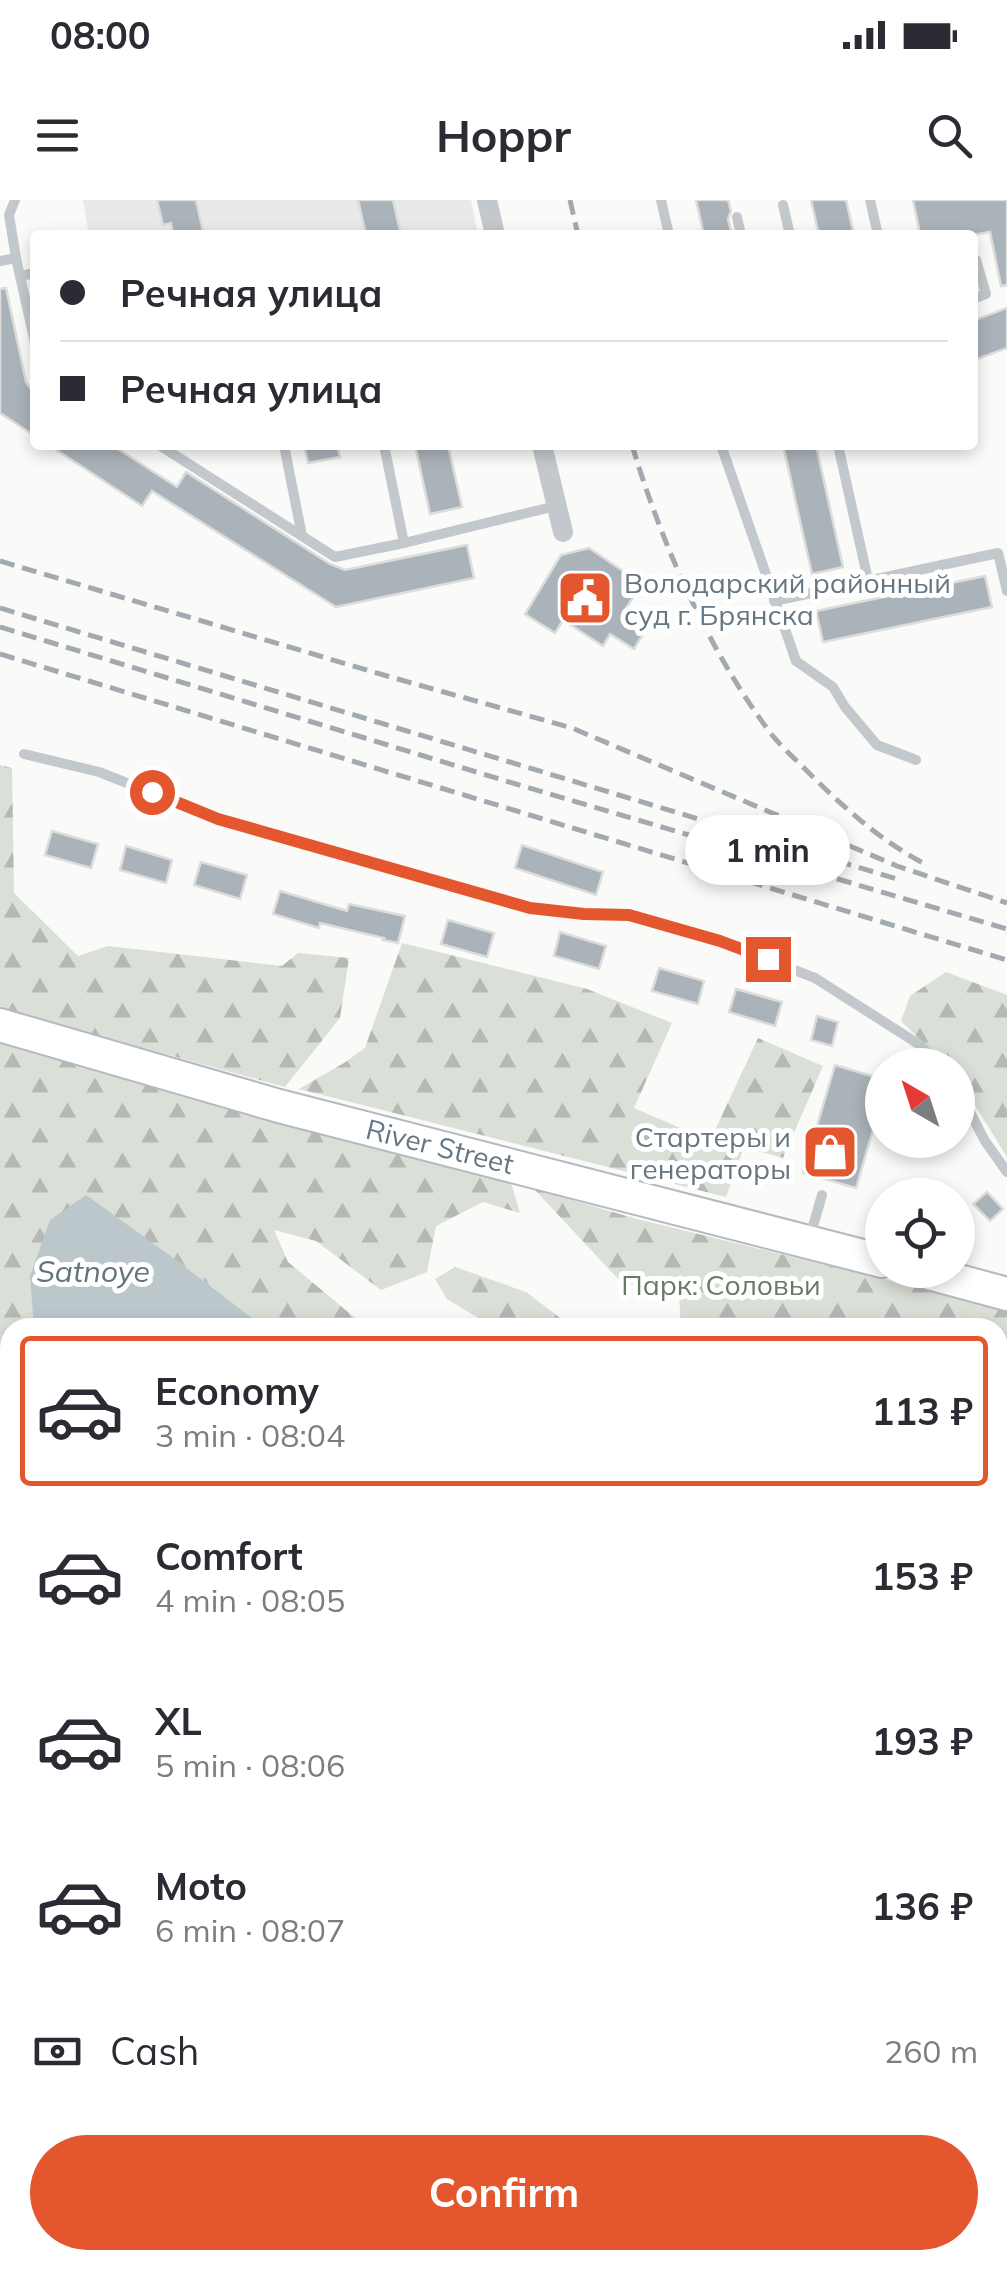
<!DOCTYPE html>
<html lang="en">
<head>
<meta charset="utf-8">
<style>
  :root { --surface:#fff; --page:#f7f7f7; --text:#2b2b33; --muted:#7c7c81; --line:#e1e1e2; --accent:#e4572e }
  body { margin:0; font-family:Mulish,sans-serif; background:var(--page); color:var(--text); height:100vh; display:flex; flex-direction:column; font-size:38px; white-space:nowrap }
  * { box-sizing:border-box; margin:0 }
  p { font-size:32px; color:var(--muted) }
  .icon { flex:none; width:55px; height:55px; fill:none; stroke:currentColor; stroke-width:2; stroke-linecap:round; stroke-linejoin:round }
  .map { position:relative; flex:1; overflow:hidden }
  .drawer { position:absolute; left:0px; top:1118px; width:1008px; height:952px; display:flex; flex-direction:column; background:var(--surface); border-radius:30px 30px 0 0; box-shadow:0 5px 15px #0003 }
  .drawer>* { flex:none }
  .hud { position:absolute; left:30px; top:30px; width:948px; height:220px; border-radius:10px; box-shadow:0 5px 15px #0003; display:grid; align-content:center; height:220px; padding:0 30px; background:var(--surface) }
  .needle { width:65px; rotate:321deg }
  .fabs { position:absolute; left:865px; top:848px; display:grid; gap:20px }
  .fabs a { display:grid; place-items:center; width:110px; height:110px; border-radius:50%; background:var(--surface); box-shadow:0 5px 15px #0003; font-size:50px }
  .end { position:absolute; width:45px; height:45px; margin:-22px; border:12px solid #e4572e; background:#fff; box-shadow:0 0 0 5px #fff }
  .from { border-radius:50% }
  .bubble { position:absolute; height:70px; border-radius:35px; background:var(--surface); box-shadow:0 5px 15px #0003; font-size:32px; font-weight:700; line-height:70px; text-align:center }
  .hud b { display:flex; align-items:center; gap:35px; height:95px; font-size:38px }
  .hud b+b { border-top:2px solid var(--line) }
  .hud i { width:25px; height:25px; background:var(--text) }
  ul { padding:18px 0 0; list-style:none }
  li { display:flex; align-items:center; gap:30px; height:150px; margin:0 20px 15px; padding:0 10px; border:5px solid transparent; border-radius:10px }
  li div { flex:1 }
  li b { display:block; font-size:38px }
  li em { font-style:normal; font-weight:700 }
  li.active { border-color:var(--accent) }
  li>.icon { width:90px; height:90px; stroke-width:1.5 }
  .pay { display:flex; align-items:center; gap:25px; height:110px; padding:0 30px; font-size:38px }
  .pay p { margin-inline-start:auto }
  .primary-button { display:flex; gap:20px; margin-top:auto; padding:20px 30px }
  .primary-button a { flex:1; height:115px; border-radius:60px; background:var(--accent); color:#fff; font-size:40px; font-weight:700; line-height:115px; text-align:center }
  .status { display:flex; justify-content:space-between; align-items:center; height:70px; padding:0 50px; background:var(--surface); direction:ltr }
  .status svg { height:28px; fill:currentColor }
  header { display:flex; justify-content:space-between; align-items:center; height:130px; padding:0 30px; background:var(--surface); font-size:45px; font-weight:700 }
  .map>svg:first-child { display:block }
</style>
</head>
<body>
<div class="status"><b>08:00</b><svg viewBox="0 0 49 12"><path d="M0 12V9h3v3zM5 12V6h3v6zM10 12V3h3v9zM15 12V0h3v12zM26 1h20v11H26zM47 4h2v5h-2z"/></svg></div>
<header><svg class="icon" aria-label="menu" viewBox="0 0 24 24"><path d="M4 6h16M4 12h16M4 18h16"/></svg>Hoppr<svg class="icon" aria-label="search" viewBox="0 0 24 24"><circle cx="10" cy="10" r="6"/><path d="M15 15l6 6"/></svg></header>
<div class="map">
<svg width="1007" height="2069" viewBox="0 0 1007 2069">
  <defs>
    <pattern id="forest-firs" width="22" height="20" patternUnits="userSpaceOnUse" patternTransform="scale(2.5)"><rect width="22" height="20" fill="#dadfd7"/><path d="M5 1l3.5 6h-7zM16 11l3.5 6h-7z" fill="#b4b9b4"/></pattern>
  </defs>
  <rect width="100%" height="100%" fill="#fafaf8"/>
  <!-- built -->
  <path fill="#e8e9e9" d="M 83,0 L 471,0 L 478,35 L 89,35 Z"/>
  <!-- forest -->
  <g fill="url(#forest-firs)">
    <path d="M 0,565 L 12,568 L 14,693 L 78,756 L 108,746 L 282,766 L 298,753 L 349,758 L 340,818 L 285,887 L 0,808 Z"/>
    <path d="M 402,743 L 587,789 L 672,823 L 634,908 L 710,941 L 758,838 L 823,866 L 783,958 L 744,947 L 726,997 L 299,889 L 344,863 L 365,848 Z"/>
    <path d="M 946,772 L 1007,795 L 1007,957 L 958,878 L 958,865 L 946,865 L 901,821 L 910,796 Z"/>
    <path d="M 0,837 L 507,969 L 520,1013 L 483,1002 L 436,1026 L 427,1072 L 381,1090 L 316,1041 L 274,1030 L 288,1062 L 366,1127 L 264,1127 L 183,1065 L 149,1042 L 33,1119 L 34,1127 L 10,1128 L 10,1395 L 0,1381 Z"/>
    <path d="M 534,989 L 637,1019 L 1007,1109 L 1007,1568 L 998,1563 L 998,1128 L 681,1127 L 679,1093 L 622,1083 Z"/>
    <path d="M 455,1067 L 526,1092 L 572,1127 L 493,1127 L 447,1099 L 435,1079 Z"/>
    <path d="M 0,1456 L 10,1468 L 10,1854 L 0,1860 Z"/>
    <path d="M 1002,1729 L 1007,1729 L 1007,1857 L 998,1857 L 998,1734 Z"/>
  </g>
  <!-- water -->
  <path fill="#bbc7cb" d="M 86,995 L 183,1065 L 264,1127 L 34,1127 L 30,1076 L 50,1020 Z"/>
  <!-- building -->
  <g fill="#aab3b9" stroke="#dcdcda" stroke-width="2.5">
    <path d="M 157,0 L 196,0 L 204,35 L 173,35 L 171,23 L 163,25 Z"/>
    <path d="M 358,0 L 393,0 L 401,35 L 366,35 Z"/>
    <path d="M 696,0 L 728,0 L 731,11 L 728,19 L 732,35 L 704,35 Z"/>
    <path d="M 811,0 L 846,0 L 854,35 L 819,35 Z"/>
    <path d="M 913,0 L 1007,0 L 1007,85 L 1001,86 L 990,32 L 973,35 L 931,35 L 930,32 L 920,34 Z"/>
    <path d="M 6,88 L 26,182 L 35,195 L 35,236 L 0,213 L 0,89 Z"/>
    <path d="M 1007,108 L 1007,148 L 972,161 L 972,121 Z"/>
    <path d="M 49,245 L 112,245 L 177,287 L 186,272 L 330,364 L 345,370 L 467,345 L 474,378 L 336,407 L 152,291 L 142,306 Z"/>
    <path d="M 304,245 L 337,245 L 340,257 L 308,263 Z"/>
    <path d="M 415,245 L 448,245 L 462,307 L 430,314 Z"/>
    <path d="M 783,245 L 816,245 L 843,367 L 812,374 Z"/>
    <path d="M 589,348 L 642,384 L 624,411 L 648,426 L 634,449 L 610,434 L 603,446 L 563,420 L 555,433 L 525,414 L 561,355 Z"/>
    <path d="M 985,376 L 992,407 L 823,442 L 816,411 Z"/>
    <path d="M 52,631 L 98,644 L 91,668 L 45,655 Z"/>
    <path d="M 522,645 L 603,672 L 596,695 L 515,668 Z"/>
    <path d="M 126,646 L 172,660 L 166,683 L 120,670 Z"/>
    <path d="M 201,662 L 247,675 L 240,699 L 194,685 Z"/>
    <path d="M 280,691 L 347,711 L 349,704 L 405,716 L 398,743 L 383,740 L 384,738 L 320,723 L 319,728 L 273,714 Z"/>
    <path d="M 448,720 L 494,733 L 487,757 L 441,744 Z"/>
    <path d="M 560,732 L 606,746 L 599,769 L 554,756 Z"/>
    <path d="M 659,768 L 704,781 L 698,804 L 652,791 Z"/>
    <path d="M 736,789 L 782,802 L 775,826 L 729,812 Z"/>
    <path d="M 817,816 L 838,822 L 832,846 L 811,840 Z"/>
    <path d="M 835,865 L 882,879 L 882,899 L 856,988 L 803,973 Z"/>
    <path d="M 987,992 L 1003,1009 L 990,1021 L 973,1004 Z"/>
  </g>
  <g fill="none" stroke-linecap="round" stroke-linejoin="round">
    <!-- primary casing -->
    <g stroke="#b5babe" stroke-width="36">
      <g id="primary">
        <path d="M 0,825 L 279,906 L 882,1061"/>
        <path d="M 918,1070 L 1007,1094"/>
      </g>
    </g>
    <!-- path -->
    <g stroke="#bbbfc2" stroke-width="2.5" stroke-dasharray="5 5" stroke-linecap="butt">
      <path d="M 0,1548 L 10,1564"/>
      <path d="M 998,1572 L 1007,1570"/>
      <path d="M 998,1693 L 1002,1663 L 1007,1654"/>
      <path d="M 998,1697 L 1007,1733"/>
      <path d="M 998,1863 L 1007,1833"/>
      <path d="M 690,2060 L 698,2069"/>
      <path d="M 132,2069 L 132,2060"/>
      <path d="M 451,2069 L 461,2060"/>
      <path d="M 831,2069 L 845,2060"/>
    </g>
    <!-- lane -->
    <g stroke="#c3c8cc" stroke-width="10">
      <path d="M 15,0 L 9,15 L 16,58 L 35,143"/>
      <path d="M 661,0 L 669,35"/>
      <path d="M 870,0 L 878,35"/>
      <path d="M 783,5 L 790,35"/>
      <path d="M 737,17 L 741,35"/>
      <path d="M 972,60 L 976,60 L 986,94 L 972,99"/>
      <path d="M 0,61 L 16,58"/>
      <path d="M 20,76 L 35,73"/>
      <path d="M 159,245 L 335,357 L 404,343 L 556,306"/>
      <path d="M 284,245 L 302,336"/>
      <path d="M 384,245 L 404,343"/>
      <path d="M 721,245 L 796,461 L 833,487 L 845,507 L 877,545 L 916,560"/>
      <path d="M 838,245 L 868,380"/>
      <path d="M 774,401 L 998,353 L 1007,391"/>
      <path d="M 24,554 L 99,572 L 218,619 L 530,708 L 584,714 L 629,715 L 720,741 L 815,778 L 920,845 L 939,865"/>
      <path d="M 958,889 L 985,941 L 1007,972"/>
      <path d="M 809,1040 L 822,995"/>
    </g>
    <!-- street -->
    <g stroke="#c3c8cc" stroke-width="20">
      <path d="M 487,0 L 495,35"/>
      <path d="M 542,245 L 563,332"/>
    </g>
    <!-- primary -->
    <use href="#primary" stroke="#fff" stroke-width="32"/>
    <!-- rail -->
    <g stroke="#a2aab0" stroke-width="5" stroke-dasharray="15 8" stroke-linecap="butt">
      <path d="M 570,0 L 578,35"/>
      <path d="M 632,245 C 662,345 709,452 772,535 C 782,547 794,558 805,569 C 841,605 879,640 925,664"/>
      <path d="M 0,361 L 387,476 L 572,528 L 897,666 L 1007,703"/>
      <path d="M 0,408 L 897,679"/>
      <path d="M 0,427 L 506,581 L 1007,729"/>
      <path d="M 0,454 L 1007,760"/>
    </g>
  </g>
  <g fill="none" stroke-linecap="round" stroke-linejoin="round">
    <!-- route -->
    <path stroke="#e4572e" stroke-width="12" d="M 152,592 L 218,619 L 530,708 L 584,714 L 629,715 L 720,741 L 768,759"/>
  </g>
  <!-- icons -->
  <defs>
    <g id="civic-square" transform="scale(2.875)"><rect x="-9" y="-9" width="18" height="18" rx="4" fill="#e4572e" stroke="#fff"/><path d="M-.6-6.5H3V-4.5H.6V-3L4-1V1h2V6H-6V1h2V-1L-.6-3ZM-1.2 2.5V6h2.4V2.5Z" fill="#fff"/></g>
    <g id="shop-square" transform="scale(2.875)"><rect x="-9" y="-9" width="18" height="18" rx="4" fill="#e4572e" stroke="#fff"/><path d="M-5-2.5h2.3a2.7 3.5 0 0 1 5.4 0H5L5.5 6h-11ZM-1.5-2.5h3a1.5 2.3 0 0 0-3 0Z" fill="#fff"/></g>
  </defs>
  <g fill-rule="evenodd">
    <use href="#civic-square" x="585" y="398"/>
    <use href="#shop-square" x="830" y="952"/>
  </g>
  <g text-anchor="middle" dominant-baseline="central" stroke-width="10" stroke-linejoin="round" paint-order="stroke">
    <!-- poi labels -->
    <g font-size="28" fill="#657683" stroke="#fff" text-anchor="start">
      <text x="624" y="382">Володарский районный<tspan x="624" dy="32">суд г. Брянска</tspan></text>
      <text x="791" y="936" text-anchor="end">Стартеры и<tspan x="791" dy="32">генераторы</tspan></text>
    </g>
    <!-- street labels -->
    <g font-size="28" fill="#657683" stroke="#fff">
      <text transform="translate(440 946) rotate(14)">River Street</text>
    </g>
    <!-- park labels -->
    <g font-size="28" fill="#687a64" stroke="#fff">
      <text x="721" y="1084">Парк: Соловьи</text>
    </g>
    <!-- water labels -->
    <g font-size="30" font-style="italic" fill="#60757c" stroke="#fff">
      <text x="93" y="1071">Satnoye</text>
    </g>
  </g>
</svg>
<div class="fabs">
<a><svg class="needle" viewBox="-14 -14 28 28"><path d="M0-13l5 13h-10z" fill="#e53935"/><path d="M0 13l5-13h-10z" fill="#7c7c81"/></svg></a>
<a><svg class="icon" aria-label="locate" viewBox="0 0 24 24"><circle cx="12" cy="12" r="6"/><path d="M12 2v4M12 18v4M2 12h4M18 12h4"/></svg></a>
</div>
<i class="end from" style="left:152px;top:592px"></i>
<i class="end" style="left:768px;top:759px"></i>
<div class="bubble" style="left:685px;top:615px;width:165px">1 min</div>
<div class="hud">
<b><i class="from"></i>Речная улица</b>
<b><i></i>Речная улица</b>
</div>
<section class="drawer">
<ul>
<li class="active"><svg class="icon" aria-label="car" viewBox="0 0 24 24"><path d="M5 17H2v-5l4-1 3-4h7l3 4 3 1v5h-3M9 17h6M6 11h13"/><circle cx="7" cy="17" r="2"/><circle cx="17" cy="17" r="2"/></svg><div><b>Economy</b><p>3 min · 08:04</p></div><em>113 ₽</em></li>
<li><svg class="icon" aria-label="car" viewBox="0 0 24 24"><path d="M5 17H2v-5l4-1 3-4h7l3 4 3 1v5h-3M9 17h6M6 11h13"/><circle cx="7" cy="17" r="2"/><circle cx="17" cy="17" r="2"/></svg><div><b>Comfort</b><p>4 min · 08:05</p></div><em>153 ₽</em></li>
<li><svg class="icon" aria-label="car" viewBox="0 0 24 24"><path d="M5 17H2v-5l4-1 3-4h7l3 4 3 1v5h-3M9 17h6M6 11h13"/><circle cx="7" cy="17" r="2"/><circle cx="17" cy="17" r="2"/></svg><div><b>XL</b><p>5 min · 08:06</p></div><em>193 ₽</em></li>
<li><svg class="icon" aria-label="car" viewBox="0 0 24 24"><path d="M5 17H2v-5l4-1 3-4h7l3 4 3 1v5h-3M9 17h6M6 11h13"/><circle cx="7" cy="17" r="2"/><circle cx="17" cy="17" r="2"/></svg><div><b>Moto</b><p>6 min · 08:07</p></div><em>136 ₽</em></li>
</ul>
<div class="pay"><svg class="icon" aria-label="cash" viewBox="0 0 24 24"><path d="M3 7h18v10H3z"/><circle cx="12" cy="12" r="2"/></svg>Cash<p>260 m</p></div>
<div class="primary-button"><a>Confirm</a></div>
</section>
</div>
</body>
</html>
